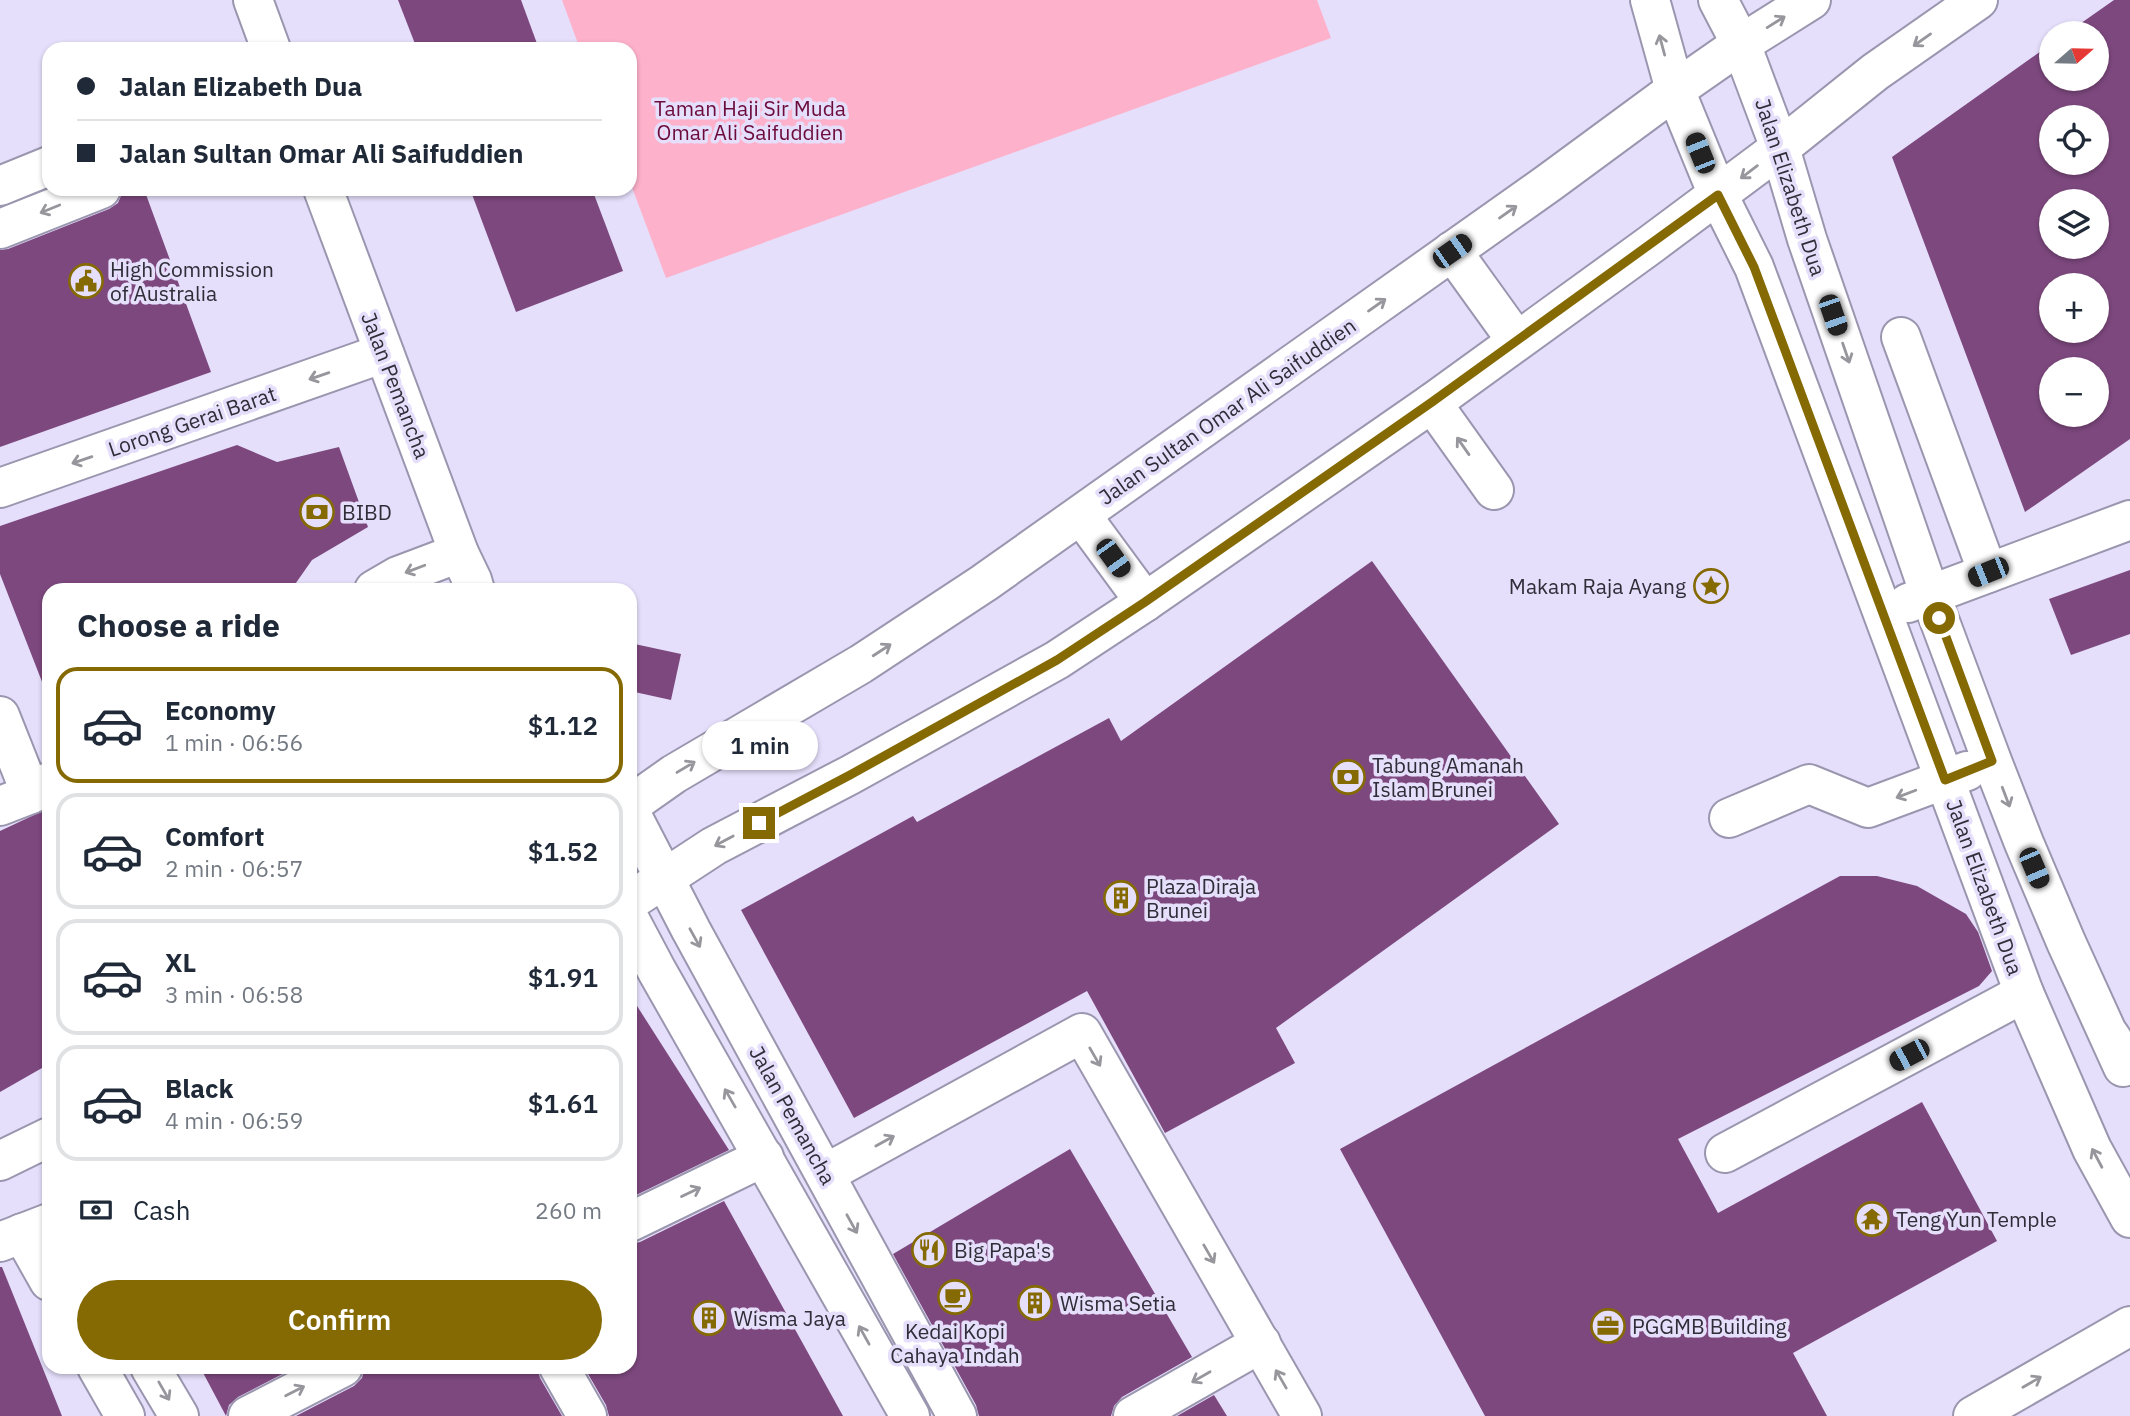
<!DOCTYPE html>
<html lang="en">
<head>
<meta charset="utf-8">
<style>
  :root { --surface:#fff; --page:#f6f6f7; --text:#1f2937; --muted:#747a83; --line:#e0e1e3; --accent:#856a04 }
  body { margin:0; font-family:"IBM Plex Sans",sans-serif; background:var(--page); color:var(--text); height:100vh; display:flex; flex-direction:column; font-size:26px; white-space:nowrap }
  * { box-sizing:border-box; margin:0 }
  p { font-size:23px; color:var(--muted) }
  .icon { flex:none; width:38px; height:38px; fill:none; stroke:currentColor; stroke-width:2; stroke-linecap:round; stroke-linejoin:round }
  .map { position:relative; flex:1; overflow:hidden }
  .details { position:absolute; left:42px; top:583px; width:595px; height:791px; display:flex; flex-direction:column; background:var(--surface); border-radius:21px; box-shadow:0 2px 5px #0004 }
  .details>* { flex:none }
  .top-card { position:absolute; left:42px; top:42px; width:595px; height:154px; border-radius:21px; box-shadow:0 2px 5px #0004; display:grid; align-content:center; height:154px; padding:0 35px; background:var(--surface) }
  .needle { width:46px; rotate:70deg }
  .tools { position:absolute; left:2039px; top:21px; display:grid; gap:14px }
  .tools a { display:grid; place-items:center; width:70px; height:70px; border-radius:50%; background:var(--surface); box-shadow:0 2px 5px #0004; font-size:35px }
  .end { position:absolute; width:32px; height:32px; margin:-16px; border:9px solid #856a04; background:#fff; box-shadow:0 0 0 4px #fff }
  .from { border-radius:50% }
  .bubble { position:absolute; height:49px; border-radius:24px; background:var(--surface); box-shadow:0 2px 5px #0004; font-size:23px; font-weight:600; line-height:49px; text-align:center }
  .car { position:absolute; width:21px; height:42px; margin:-21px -10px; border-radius:9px; box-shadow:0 0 5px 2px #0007; background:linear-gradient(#222 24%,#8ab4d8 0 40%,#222 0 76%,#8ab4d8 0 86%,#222 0) }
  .top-card b { display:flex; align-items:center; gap:24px; height:66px; font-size:26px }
  .top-card b+b { border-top:2px solid var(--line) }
  .top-card i { width:18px; height:18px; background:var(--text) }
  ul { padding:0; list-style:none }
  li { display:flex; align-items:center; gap:21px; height:116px; margin:0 14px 10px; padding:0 21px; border:4px solid var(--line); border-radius:21px }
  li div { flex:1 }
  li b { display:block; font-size:26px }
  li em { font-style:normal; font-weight:600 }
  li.selected { border-color:var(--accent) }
  li>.icon { width:63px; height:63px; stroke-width:1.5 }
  h2 { padding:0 35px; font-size:32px; line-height:84px }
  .pay { display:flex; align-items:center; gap:18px; height:77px; padding:0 35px; font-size:26px }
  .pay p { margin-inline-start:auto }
  .button { display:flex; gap:14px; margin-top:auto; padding:14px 35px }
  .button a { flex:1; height:80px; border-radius:42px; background:var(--accent); color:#fff; font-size:28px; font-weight:600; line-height:80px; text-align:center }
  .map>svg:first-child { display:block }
</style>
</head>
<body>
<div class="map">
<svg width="2130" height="1416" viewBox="0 0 2130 1416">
  <rect width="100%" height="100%" fill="#e5dffb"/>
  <!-- green -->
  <path fill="#feb1cb" d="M 562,0 L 1317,0 L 1331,38 L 666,278 L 630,182 L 630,49 L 580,49 Z"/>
  <!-- building -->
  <g fill="#7d487e" fill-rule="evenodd">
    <path d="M 398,0 L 521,0 L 539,49 L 417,49 Z"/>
    <path d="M 2114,0 L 2130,0 L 2130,439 L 2025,512 L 1892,157 L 2051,44 L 2051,79 L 2096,79 L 2096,33 L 2067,33 ZM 2051,117 L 2096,117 L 2096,163 L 2051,163 ZM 2051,201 L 2096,201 L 2096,247 L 2051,247 ZM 2051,285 L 2096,285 L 2096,331 L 2051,331 ZM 2051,369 L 2096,369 L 2096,415 L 2051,415 Z"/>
    <path d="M 134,189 L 144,189 L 211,372 L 0,447 L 0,250 L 8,249 L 109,209 L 118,203 L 122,193 Z"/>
    <path d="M 470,189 L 592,189 L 623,271 L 516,312 Z"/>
    <path d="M 237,445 L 277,462 L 339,447 L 368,527 L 312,560 L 291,590 L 49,590 L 49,692 L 46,692 L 0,574 L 0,526 Z"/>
    <path d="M 1372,561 L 1559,824 L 1276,1028 L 1295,1063 L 1165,1133 L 1087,991 L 854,1118 L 741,910 L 913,816 L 917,822 L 1109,718 L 1121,741 Z"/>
    <path d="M 2130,570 L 2130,634 L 2071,655 L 2049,599 Z"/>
    <path d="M 630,643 L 681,654 L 671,700 L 630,691 Z"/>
    <path d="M 49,808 L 49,1064 L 0,1092 L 0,831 Z"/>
    <path d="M 1840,876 L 1877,876 L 1917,886 L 1966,914 L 1978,932 L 1992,971 L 1979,986 L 1678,1139 L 1718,1213 L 1922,1102 L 1997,1241 L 1793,1353 L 1827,1416 L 1485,1416 L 1340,1149 Z"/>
    <path d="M 630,995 L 729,1150 L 630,1198 Z"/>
    <path d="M 1070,1149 L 1192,1357 L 1122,1397 L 1114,1406 L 1111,1416 L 979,1416 L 976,1405 L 893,1254 Z"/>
    <path d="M 724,1201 L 843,1416 L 609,1416 L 606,1405 L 584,1367 L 630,1367 L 630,1244 L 640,1242 Z"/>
    <path d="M 0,1267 L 2,1267 L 62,1416 L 0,1416 Z"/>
    <path d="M 200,1367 L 296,1367 L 238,1397 L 229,1405 L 226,1416 Z"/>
    <path d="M 365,1367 L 537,1367 L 540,1378 L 562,1416 L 296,1416 L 354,1386 L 362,1378 Z"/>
    <path d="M 1214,1395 L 1227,1416 L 1177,1416 Z"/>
  </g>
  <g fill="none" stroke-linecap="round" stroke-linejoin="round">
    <!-- minor casing -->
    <g stroke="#9b96af" stroke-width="42">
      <g id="minor">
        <path d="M 253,0 L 271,49"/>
        <path d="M 1650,0 L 1675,90 L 1718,195 L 1754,267 L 2024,993 L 2092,1149 L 2130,1218"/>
        <path d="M 1718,0 L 1741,44 L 1780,148 L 1807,239 L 1930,595 L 1992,761 L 2024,843 L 2066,942 L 2123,1067"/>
        <path d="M 0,186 L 49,166"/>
        <path d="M 323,189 L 459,553 L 472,580 L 475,590"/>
        <path d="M 0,229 L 101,189"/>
        <path d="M 1901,337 L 1988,573"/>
        <path d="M 1432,403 L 1494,490"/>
        <path d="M 0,488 L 384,353"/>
        <path d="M 374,590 L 398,576 L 459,553"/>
        <path d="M 1908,603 L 2130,520"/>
        <path d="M 0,716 L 31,794"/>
        <path d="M 0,806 L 31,794 L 49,782"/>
        <path d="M 630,812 L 691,930 L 957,1416"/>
        <path d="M 1729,818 L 1809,784 L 1868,808 L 1967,771"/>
        <path d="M 630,920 L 657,971 L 910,1416"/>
        <path d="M 1725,1153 L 2024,993"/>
        <path d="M 825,1174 L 1082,1033 L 1302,1416"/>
        <path d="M 630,1222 L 764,1157"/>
        <path d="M 22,1233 L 49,1281"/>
        <path d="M 97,1367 L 125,1416"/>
        <path d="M 150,1367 L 179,1416"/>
        <path d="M 559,1367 L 587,1416"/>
        <path d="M 248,1416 L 343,1367"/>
        <path d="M 1133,1416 L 1261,1343"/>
      </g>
    </g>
    <!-- major casing -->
    <g stroke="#9b96af" stroke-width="42">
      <g id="major">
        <path d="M 1452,251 L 1516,340"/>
        <path d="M 1081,515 L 1145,602"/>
        <path d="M 630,805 L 674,774 L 861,664 L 984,583 L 1550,182 L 1675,90 L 1741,44 L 1811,0"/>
        <path d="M 630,901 L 714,846 L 850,775 L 1057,660 L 1145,602 L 1432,403 L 1650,245 L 1780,148 L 1875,72 L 1978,0"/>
        <path d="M 2110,1036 L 2130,1066"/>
        <path d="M 0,1161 L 49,1137"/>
        <path d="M 0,1242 L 49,1223"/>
        <path d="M 1973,1416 L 2130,1326"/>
      </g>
    </g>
    <!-- minor -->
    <use href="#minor" stroke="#fff" stroke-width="38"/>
    <!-- major -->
    <use href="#major" stroke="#fff" stroke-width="38"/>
  </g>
  <!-- one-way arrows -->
  <defs><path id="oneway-shaft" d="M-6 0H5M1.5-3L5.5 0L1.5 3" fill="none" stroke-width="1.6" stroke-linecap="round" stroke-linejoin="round" transform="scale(1.75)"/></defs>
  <g stroke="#97969c">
    <use href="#oneway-shaft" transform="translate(1776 22) rotate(-32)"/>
    <use href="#oneway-shaft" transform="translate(1922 40) rotate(145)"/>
    <use href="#oneway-shaft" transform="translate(1662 45) rotate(-105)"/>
    <use href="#oneway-shaft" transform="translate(1749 172) rotate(143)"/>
    <use href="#oneway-shaft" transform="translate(50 209) rotate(158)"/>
    <use href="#oneway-shaft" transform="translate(1508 212) rotate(-35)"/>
    <use href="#oneway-shaft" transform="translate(1377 305) rotate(-35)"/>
    <use href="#oneway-shaft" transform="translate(1846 353) rotate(71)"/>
    <use href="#oneway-shaft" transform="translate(319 376) rotate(161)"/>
    <use href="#oneway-shaft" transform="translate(1463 446) rotate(-125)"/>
    <use href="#oneway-shaft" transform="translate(82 460) rotate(161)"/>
    <use href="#oneway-shaft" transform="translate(415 569) rotate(159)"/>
    <use href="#oneway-shaft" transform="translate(882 650) rotate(-33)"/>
    <use href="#oneway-shaft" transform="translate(686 767) rotate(-31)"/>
    <use href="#oneway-shaft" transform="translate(1906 794) rotate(159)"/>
    <use href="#oneway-shaft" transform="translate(2006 797) rotate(69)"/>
    <use href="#oneway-shaft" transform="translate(724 841) rotate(152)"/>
    <use href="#oneway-shaft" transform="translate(695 938) rotate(61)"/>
    <use href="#oneway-shaft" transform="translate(1095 1057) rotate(60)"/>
    <use href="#oneway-shaft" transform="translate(730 1098) rotate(-120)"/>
    <use href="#oneway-shaft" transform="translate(885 1141) rotate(-29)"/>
    <use href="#oneway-shaft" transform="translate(2097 1158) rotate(-118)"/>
    <use href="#oneway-shaft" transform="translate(691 1192) rotate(-26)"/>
    <use href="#oneway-shaft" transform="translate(852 1224) rotate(61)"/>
    <use href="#oneway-shaft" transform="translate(1209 1254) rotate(60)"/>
    <use href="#oneway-shaft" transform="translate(864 1335) rotate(-119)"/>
    <use href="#oneway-shaft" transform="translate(1201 1377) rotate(150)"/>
    <use href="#oneway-shaft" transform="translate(1281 1379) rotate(-120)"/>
    <use href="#oneway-shaft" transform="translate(2032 1382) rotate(-30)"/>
    <use href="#oneway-shaft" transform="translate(164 1391) rotate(60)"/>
    <use href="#oneway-shaft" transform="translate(295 1391) rotate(-27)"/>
  </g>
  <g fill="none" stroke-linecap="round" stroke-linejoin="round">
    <!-- route -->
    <path stroke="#856a04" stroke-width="9" d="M 759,823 L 850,775 L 1057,660 L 1145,602 L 1432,402 L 1718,195 L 1754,267 L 1945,780 L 1992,761 L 1939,618"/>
  </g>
  <!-- icons -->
  <defs>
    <g id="civic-ring" transform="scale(1.75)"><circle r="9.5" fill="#e5dffb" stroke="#856a04" stroke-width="1.5"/><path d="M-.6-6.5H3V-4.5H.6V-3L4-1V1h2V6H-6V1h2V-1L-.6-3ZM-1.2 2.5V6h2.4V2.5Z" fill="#856a04"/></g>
    <g id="bank-ring" transform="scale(1.75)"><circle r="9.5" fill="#e5dffb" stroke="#856a04" stroke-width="1.5"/><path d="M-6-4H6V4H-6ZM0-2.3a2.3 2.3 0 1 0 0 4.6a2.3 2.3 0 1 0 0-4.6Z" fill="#856a04"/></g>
    <g id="sight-ring" transform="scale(1.75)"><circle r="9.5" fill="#e5dffb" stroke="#856a04" stroke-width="1.5"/><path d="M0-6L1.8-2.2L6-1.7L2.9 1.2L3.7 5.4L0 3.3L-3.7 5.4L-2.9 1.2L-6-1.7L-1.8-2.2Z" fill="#856a04"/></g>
    <g id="building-ring" transform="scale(1.75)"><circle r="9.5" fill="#e5dffb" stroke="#856a04" stroke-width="1.5"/><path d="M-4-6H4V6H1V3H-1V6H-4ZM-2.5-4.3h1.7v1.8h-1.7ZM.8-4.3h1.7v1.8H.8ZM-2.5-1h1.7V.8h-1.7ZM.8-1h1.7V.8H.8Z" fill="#856a04"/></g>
    <g id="temple-ring" transform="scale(1.75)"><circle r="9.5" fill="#e5dffb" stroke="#856a04" stroke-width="1.5"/><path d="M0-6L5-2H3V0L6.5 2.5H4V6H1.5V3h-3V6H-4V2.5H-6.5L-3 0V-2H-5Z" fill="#856a04"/></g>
    <g id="restaurant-ring" transform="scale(1.75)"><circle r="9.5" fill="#e5dffb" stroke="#856a04" stroke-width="1.5"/><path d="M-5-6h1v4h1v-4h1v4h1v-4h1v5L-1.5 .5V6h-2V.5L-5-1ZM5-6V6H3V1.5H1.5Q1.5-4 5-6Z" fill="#856a04"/></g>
    <g id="cafe-ring" transform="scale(1.75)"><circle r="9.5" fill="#e5dffb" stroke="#856a04" stroke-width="1.5"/><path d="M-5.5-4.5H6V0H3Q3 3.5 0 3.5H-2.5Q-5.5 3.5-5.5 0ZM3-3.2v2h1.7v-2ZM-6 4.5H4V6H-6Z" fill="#856a04"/></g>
    <g id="office-ring" transform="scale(1.75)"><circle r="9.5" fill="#e5dffb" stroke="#856a04" stroke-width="1.5"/><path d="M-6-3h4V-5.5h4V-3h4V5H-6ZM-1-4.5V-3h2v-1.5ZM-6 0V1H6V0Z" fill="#856a04"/></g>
  </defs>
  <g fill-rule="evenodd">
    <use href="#civic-ring" x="86" y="281"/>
    <use href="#bank-ring" x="317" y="512"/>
    <use href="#sight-ring" x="1711" y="586"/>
    <use href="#bank-ring" x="1348" y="777"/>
    <use href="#building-ring" x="1121" y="898"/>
    <use href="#temple-ring" x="1872" y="1219"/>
    <use href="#restaurant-ring" x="929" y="1250"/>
    <use href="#cafe-ring" x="955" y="1297"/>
    <use href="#building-ring" x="1035" y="1303"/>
    <use href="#building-ring" x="709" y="1318"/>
    <use href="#office-ring" x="1608" y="1326"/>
  </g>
  <g text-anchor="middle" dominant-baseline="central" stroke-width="7" stroke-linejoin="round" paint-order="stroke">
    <!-- park labels -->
    <g font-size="21" fill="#6c0b3b" stroke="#e5dffb">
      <text x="750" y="108">Taman Haji Sir Muda<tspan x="750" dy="24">Omar Ali Saifuddien</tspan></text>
    </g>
    <!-- street labels -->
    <g font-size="21" fill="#2f2d38" stroke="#e5dffb">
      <text transform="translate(1791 187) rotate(72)">Jalan Elizabeth Dua</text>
      <text transform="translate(396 385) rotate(69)">Jalan Pemancha</text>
      <text transform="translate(1227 411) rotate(-35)">Jalan Sultan Omar Ali Saifuddien</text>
      <text transform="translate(192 421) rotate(-19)">Lorong Gerai Barat</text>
      <text transform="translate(1985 887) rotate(70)">Jalan Elizabeth Dua</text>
      <text transform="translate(793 1115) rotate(61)">Jalan Pemancha</text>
    </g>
    <!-- poi labels -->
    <g font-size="21" fill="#2f2d38" stroke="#e5dffb" text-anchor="start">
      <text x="110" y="269">High Commission<tspan x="110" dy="24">of Australia</tspan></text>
      <text x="342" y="512">BIBD</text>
      <text x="1686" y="586" text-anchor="end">Makam Raja Ayang</text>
      <text x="1372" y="765">Tabung Amanah<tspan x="1372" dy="24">Islam Brunei</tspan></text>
      <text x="1146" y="886">Plaza Diraja<tspan x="1146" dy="24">Brunei</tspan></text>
      <text x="1896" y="1219">Teng Yun Temple</text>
      <text x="954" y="1250">Big Papa's</text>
      <text x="1060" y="1303">Wisma Setia</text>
      <text x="734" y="1318">Wisma Jaya</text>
      <text x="1632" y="1326">PGGMB Building</text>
      <text x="955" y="1331" text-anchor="middle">Kedai Kopi<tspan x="955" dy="24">Cahaya Indah</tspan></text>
    </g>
  </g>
</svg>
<div class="tools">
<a><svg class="needle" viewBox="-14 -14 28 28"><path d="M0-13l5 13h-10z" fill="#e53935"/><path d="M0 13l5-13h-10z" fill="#747a83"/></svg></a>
<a><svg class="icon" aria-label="locate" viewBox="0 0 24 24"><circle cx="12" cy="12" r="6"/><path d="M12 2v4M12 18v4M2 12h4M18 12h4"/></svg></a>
<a><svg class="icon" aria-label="layers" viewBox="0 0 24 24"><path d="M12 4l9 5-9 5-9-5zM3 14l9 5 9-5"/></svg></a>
<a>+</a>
<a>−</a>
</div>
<i class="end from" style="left:1939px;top:618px"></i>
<i class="end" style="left:759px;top:823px"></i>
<div class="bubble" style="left:702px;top:721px;width:116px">1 min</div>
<i class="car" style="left:1700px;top:153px;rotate:338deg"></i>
<i class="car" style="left:1452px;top:251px;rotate:55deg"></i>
<i class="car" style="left:1833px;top:315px;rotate:161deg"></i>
<i class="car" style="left:1113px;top:558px;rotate:144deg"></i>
<i class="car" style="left:1988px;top:572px;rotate:248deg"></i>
<i class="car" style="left:2034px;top:868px;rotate:157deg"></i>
<i class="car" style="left:1909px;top:1055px;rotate:242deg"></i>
<div class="top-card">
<b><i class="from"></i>Jalan Elizabeth Dua</b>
<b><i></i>Jalan Sultan Omar Ali Saifuddien</b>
</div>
<section class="details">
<h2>Choose a ride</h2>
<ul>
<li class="selected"><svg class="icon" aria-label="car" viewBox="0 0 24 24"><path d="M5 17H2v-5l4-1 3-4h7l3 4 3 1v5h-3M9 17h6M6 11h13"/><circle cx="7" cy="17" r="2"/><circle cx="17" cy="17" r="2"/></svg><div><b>Economy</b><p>1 min · 06:56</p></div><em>$1.12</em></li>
<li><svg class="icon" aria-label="car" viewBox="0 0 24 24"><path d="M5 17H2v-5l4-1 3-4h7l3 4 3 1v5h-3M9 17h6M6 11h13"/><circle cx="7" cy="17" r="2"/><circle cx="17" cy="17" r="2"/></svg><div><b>Comfort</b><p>2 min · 06:57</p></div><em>$1.52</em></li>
<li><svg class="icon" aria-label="car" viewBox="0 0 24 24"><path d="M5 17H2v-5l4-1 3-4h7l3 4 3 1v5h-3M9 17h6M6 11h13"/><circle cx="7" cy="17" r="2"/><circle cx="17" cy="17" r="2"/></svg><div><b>XL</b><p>3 min · 06:58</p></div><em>$1.91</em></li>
<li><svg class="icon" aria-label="car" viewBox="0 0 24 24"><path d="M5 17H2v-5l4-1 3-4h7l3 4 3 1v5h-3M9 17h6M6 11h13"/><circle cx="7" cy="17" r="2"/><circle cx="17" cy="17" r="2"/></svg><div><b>Black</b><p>4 min · 06:59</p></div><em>$1.61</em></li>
</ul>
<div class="pay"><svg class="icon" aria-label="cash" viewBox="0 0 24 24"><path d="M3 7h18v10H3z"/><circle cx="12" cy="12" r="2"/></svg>Cash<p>260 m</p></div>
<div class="button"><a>Confirm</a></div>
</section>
</div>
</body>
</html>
